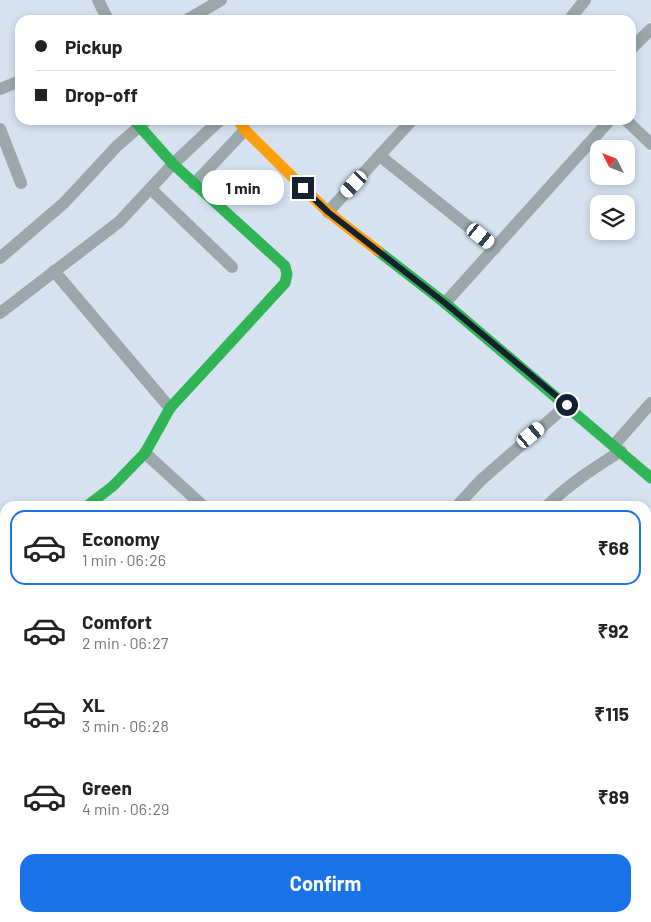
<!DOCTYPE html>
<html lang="en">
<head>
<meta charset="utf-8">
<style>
  :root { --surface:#fff; --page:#f2f2f2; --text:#222; --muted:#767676; --line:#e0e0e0; --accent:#1a73e8 }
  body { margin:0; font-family:Barlow,sans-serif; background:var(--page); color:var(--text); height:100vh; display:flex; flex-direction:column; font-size:19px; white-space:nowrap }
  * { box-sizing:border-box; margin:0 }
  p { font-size:16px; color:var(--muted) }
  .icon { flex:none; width:28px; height:28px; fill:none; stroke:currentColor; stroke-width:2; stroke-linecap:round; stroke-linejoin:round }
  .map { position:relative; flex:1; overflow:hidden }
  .panel { position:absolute; left:0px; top:501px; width:651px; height:421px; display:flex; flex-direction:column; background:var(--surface); border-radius:15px 15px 0 0; box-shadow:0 2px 8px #0003 }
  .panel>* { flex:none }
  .banner { position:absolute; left:15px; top:15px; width:621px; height:110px; border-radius:15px; box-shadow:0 2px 8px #0003; display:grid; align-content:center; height:110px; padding:0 20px; background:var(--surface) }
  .needle { width:32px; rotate:312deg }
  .fabs { position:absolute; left:590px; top:140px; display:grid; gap:10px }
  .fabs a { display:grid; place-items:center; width:45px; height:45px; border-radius:10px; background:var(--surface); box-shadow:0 2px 8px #0003; font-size:25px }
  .end { position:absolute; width:22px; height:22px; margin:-11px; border:6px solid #132131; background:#fff; box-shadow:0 0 0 2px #fff }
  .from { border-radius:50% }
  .bubble { position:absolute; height:35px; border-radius:15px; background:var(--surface); box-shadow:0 2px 8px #0003; font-size:16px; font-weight:700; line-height:35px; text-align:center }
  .car { position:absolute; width:15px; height:30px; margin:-15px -8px; border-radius:6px; box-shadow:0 0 4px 1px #0007; background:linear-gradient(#fff 24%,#345 0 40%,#fff 0 76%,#345 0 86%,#fff 0) }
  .banner b { display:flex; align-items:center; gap:18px; height:48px; font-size:19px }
  .banner b+b { border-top:1px solid var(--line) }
  .banner i { width:12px; height:12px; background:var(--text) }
  ul { padding:9px 0 0; list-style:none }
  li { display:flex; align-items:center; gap:15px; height:75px; margin:0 10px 8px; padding:0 10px; border:2px solid transparent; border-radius:15px }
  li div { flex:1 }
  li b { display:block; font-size:19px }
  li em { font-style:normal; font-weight:700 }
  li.selected { border-color:var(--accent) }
  li>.icon { width:45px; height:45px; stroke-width:1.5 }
  .action { display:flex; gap:10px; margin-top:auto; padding:10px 20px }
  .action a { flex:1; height:58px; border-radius:15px; background:var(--accent); color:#fff; font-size:20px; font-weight:700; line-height:58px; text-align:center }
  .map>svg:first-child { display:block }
</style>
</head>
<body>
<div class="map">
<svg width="651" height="922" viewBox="0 0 651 922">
  <rect width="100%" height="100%" fill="#d6e2f0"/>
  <!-- building -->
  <path fill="#bfcbd9" stroke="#acb8c7" d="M 409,918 L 582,918 L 583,922 L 410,922 Z"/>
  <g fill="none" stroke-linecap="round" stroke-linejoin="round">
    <!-- street -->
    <g stroke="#9ba7ab" stroke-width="12">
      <path d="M 98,0 L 108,20"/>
      <path d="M 187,20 L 221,0"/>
      <path d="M 569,20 L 585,0"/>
      <path d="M 631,49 L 651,29"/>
      <path d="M 0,89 L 20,81"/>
      <path d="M 626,120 L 651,144"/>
      <path d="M 0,129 L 21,183"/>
      <path d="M 380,156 L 495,248"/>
      <path d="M 194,184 L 245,130"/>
      <path d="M 151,189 L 232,267"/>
      <path d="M 328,212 L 412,120"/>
      <path d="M 0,258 L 64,203 L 117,146 L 147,120"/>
      <path d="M 54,271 L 170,408"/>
      <path d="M 445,303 L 610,120"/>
      <path d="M 0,313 L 119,222 L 173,164 L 220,120"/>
      <path d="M 614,445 L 651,403"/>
      <path d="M 145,453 L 203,506"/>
      <path d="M 457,506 L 481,480 L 567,405"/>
      <path d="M 547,506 C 569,484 594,468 621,451"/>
      <path d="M 0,526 L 5,532"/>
      <path d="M 0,559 L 5,555"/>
    </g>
    <!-- fast -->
    <g stroke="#30b455" stroke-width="11">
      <path d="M 378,251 L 445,303 L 651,478"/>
      <path d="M 87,506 L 113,486 L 145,453 L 170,408 L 285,283 L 287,274 L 285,266 L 173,164 L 134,120"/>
      <path d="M 646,712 L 651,711"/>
      <path d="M 0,752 L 5,752"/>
      <path d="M 0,778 L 5,779"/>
      <path d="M 86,922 L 90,918"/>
    </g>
    <!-- slow -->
    <g stroke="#ff9f0a" stroke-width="11">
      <path d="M 238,120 L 245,130 L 328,212 L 378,251"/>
      <path d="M 646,743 L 651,742"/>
    </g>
    <!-- jam -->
    <path stroke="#e5322d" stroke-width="11" d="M 34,922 L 38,918"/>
    <!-- rail casing -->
    <g stroke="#9ba6af" stroke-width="5.5">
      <g id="rail">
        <path d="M 646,719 L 651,717"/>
        <path d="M 646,732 L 651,730"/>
        <path d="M 0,757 L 5,758"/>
        <path d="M 0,770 L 5,771"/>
      </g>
    </g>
    <!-- rail -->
    <use href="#rail" stroke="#fff" stroke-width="4" stroke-dasharray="11" stroke-linecap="butt"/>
  </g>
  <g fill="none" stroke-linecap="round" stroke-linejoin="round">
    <!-- route -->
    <path stroke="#132131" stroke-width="6" d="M 303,188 L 328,212 L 445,303 L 567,405"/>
  </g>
</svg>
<div class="fabs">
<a><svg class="needle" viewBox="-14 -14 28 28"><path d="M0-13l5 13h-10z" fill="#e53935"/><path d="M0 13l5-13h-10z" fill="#767676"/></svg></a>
<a><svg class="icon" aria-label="layers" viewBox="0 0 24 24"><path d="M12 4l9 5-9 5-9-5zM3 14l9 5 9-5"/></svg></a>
</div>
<i class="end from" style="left:567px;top:405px"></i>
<i class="end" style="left:303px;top:188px"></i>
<div class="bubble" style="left:202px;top:170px;width:82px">1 min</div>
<i class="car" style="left:354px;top:184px;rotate:223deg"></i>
<i class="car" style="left:481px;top:236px;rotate:129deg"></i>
<i class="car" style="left:531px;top:435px;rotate:50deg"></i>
<div class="banner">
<b><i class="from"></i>Pickup</b>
<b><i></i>Drop-off</b>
</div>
<section class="panel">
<ul>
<li class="selected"><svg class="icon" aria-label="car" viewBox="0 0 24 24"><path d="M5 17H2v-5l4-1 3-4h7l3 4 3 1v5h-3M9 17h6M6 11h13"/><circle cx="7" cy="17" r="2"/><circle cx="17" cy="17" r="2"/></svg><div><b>Economy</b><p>1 min · 06:26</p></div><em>₹68</em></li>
<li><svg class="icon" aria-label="car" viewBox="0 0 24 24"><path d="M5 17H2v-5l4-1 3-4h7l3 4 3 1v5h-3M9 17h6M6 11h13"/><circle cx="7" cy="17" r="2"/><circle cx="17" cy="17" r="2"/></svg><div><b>Comfort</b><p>2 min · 06:27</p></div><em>₹92</em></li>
<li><svg class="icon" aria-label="car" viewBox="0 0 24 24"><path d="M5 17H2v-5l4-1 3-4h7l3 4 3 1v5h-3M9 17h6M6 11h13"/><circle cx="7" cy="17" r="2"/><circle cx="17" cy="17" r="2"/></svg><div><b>XL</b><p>3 min · 06:28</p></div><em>₹115</em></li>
<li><svg class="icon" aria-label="car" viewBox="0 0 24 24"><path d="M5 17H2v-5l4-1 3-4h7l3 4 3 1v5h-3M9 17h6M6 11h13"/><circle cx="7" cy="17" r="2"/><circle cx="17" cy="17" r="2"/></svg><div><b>Green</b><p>4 min · 06:29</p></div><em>₹89</em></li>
</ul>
<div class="action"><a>Confirm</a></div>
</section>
</div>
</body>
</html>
